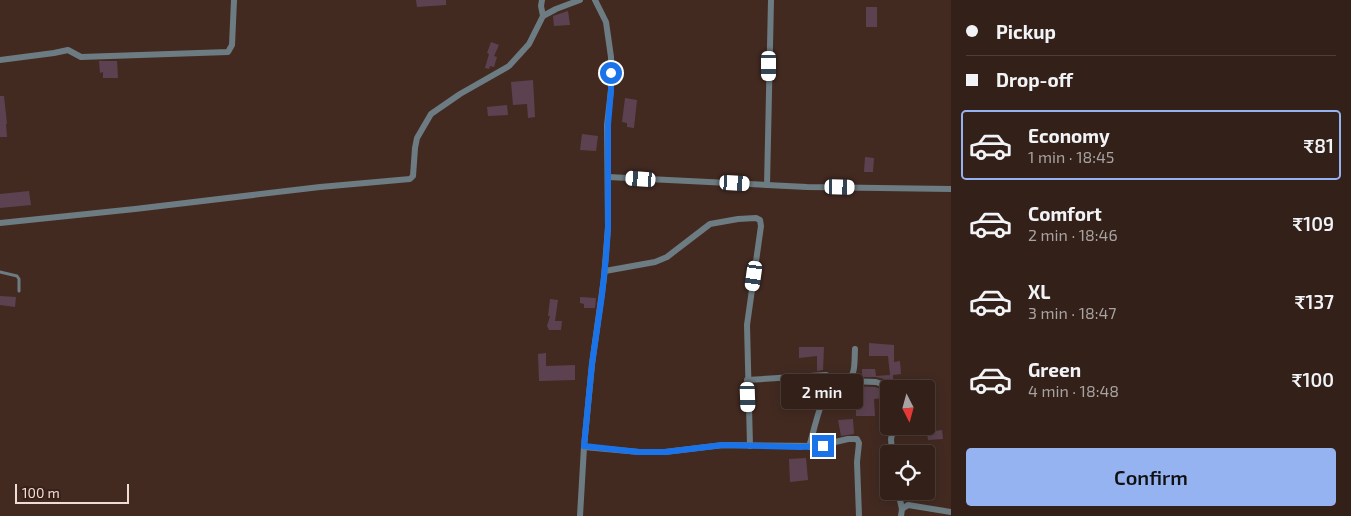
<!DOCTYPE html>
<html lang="en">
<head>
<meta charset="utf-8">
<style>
  :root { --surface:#322019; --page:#3a2822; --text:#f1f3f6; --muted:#a8a3a2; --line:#4d3e38; --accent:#95b2f1 }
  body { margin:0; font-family:"Exo 2",sans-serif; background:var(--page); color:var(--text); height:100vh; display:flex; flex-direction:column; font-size:19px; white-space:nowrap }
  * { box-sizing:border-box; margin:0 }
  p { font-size:16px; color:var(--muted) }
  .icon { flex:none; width:28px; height:28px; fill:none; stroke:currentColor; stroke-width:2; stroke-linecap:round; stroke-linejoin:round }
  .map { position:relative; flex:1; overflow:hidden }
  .details { display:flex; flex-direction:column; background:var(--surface); width:400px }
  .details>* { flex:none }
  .top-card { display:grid; align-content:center; height:110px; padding:0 15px; background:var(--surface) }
  .needle { width:32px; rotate:174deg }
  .tools { position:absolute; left:880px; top:380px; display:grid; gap:10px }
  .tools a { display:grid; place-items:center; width:55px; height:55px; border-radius:5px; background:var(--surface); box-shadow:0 2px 12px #0003,0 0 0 1px var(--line); font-size:25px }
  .scale { position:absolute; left:15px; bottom:12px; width:114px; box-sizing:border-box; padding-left:5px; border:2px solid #eeddd7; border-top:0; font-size:14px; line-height:18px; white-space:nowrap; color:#eeddd7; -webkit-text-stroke:4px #382017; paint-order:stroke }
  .end { position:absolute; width:22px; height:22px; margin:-11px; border:6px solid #1a73e8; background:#fff; box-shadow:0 0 0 2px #fff }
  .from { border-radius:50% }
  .bubble { position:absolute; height:35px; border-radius:5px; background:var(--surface); box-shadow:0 2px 12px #0003,0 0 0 1px var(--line); font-size:16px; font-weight:600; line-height:35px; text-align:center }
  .car { position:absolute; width:15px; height:30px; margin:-15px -8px; border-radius:6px; box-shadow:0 0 4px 1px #0007; background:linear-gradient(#fff 24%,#345 0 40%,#fff 0 76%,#345 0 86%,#fff 0) }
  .top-card b { display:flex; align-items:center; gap:18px; height:48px; font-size:19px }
  .top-card b+b { border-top:1px solid var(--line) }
  .top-card i { width:12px; height:12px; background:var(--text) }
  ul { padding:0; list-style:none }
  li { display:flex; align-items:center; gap:15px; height:70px; margin:0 10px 8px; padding:0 5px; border:2px solid transparent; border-radius:5px }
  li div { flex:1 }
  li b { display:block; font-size:19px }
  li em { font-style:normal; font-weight:600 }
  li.selected { border-color:var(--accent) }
  li>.icon { width:45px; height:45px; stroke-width:1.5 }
  .primary-button { display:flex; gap:10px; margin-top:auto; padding:10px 15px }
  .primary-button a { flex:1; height:58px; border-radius:5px; background:var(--accent); color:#111; font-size:20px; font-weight:600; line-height:58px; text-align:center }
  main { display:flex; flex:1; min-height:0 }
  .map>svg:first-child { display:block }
</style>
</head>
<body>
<main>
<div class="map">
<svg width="951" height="516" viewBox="0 0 951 516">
  <rect width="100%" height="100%" fill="#422a21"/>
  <!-- building -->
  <g fill="#5c4250">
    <path d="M 416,0 L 446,0 L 446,5 L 417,7 Z"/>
    <rect x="866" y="7" width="11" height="20"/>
    <path d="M 568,11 L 570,25 L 554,26 L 553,16 Z"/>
    <path d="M 491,42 L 499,45 L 494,56 L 497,57 L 494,67 L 490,66 L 489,69 L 485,68 L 489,54 L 487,53 Z"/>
    <path d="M 99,61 L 117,61 L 118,78 L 103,78 L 103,72 L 100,73 Z"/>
    <path d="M 533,80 L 535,117 L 528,118 L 527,104 L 513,105 L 511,82 Z"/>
    <path d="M 0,96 L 4,96 L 7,124 L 6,124 L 7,137 L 0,137 Z"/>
    <path d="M 625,98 L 637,100 L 634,128 L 627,127 L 627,123 L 622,122 Z"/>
    <path d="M 507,105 L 508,115 L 488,116 L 487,107 Z"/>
    <path d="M 582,134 L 598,136 L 596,151 L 580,150 Z"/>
    <path d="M 865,157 L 874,158 L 873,172 L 864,172 Z"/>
    <path d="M 29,191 L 31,205 L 0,208 L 0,194 Z"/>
    <path d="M 0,296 L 16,297 L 15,307 L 0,305 Z"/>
    <path d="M 580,297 L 596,298 L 595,308 L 584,308 L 584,304 L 580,303 Z"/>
    <path d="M 550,299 L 558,300 L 555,321 L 562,321 L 561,330 L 549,330 L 547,326 L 550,316 L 548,316 Z"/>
    <path d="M 869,343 L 894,345 L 894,362 L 900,361 L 901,374 L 893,375 L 893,381 L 876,377 L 862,377 L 862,369 L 875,369 L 876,376 L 890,375 L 888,356 L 869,356 Z"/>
    <path d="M 799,347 L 824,347 L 823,370 L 817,371 L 817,356 L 799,358 Z"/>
    <path d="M 546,353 L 546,366 L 575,365 L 575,380 L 539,381 L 538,354 Z"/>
    <path d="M 849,386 L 875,387 L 884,390 L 884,398 L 874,399 L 875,416 L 856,416 L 856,398 L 849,398 Z"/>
    <path d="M 853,419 L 854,434 L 841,436 L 838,420 Z"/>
    <path d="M 942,430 L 943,439 L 928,440 L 927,432 Z"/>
    <path d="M 806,458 L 808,480 L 790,482 L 789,459 Z"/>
  </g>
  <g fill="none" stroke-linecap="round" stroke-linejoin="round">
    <!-- lane -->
    <path stroke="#6c7c82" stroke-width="3" d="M 0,272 L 17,276 L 19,279 L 19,291"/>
    <!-- street -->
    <g stroke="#6c7c82" stroke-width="6">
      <path d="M 542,0 L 541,6 L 543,16"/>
      <path d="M 0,60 L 54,53 L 68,50 L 81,57 L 228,52 L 232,45 L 234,0"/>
      <path d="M 608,177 L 807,187 L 951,189"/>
      <path d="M 767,185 L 771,0"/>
      <path d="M 0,223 L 135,209 L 320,187 L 410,179 L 413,176 L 415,148 L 417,138 L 431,114 L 460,94 L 509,66 L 529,44 L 543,16 L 556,9 L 580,0"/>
      <path d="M 605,271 L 655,262 L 667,257 L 710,224 L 738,219 L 756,218 L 760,220 L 761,226 L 747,325 L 750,446"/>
      <path d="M 747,380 L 826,375 L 841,383"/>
      <path d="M 848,381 L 876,382 L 897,389"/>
      <path d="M 584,447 L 639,452 L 665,452 L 723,445 L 818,446 L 848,439 L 857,439 L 859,443 L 857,462 L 859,516"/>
      <path d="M 809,447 C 814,431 819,403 829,391 C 832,386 837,385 843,383 C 857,378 854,362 855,349"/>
      <path d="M 892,454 L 891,439 L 894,426"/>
      <path d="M 898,491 L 902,509"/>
      <path d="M 580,516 L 584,447 L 592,364 L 604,278 L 608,227 L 607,125 L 611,90 L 611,57 L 606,22 L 595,0"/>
      <path d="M 901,516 L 902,509 L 908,505 L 951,512"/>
    </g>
  </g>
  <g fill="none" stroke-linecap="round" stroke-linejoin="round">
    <!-- route -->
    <path stroke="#1a73e8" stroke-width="6" d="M 611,73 L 611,90 L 608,125 L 608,228 L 606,257 L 602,295 L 592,364 L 584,446 L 639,452 L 665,452 L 723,445 L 800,447 L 823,446"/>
  </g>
</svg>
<div class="tools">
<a><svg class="needle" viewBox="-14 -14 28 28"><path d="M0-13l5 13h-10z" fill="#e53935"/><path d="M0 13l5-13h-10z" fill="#a8a3a2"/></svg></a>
<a><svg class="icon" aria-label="locate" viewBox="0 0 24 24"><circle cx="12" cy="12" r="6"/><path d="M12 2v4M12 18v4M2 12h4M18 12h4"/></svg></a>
</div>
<div class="scale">100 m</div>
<i class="end from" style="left:611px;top:73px"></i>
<i class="end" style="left:823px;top:446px"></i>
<div class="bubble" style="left:781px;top:374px;width:82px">2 min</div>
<i class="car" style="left:769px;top:66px;rotate:180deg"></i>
<i class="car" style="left:641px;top:179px;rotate:274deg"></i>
<i class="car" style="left:735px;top:183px;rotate:93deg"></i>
<i class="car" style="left:840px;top:187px;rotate:91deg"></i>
<i class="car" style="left:754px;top:276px;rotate:188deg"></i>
<i class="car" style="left:748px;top:397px;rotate:178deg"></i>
</div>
<section class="details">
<div class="top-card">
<b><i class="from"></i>Pickup</b>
<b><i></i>Drop-off</b>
</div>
<ul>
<li class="selected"><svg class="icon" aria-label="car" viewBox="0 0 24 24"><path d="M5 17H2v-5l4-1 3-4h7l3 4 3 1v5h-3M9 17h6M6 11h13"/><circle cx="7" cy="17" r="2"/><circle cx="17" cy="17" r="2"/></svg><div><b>Economy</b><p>1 min · 18:45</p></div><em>₹81</em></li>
<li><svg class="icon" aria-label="car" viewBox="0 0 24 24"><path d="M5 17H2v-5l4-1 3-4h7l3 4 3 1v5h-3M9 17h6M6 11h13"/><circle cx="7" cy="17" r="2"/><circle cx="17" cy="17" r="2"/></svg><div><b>Comfort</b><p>2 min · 18:46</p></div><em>₹109</em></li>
<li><svg class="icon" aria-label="car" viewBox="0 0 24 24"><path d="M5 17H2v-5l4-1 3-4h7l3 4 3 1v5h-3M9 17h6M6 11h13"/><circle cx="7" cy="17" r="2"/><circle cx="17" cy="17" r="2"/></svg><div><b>XL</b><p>3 min · 18:47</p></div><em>₹137</em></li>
<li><svg class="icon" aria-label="car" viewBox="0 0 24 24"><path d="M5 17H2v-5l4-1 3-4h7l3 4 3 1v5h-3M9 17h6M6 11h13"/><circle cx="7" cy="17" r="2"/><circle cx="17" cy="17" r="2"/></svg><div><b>Green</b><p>4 min · 18:48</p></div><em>₹100</em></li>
</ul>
<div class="primary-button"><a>Confirm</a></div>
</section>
</main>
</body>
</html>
